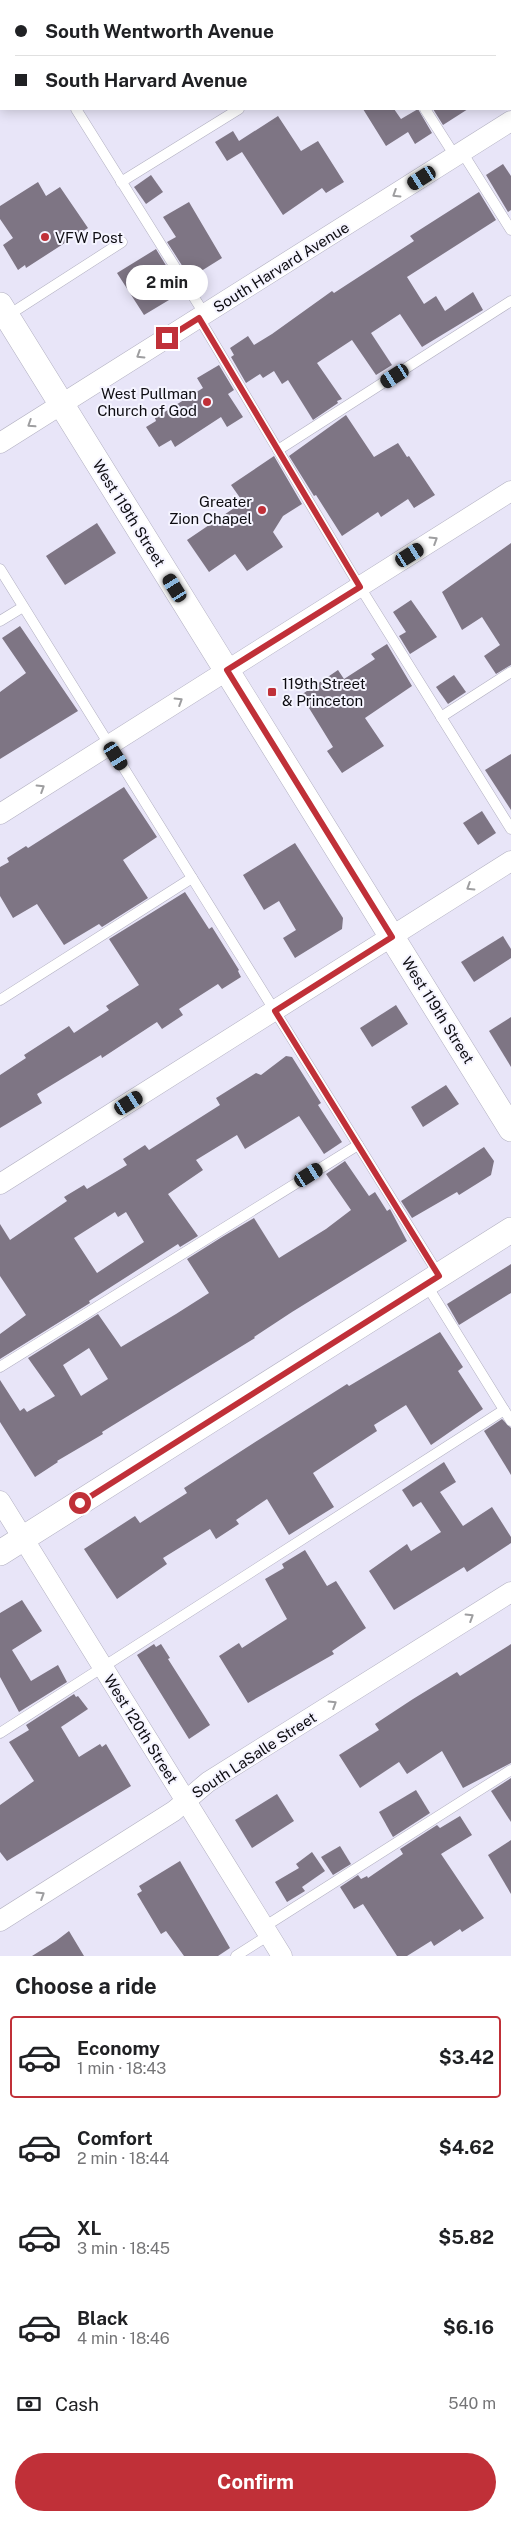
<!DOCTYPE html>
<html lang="en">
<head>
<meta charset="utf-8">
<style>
  :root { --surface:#fff; --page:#f6f6f6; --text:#202124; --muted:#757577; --line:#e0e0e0; --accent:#c03038 }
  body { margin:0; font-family:"Public Sans",sans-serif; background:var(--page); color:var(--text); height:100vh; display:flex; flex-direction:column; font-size:19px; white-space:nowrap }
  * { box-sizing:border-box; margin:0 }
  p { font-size:16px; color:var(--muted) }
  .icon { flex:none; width:28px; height:28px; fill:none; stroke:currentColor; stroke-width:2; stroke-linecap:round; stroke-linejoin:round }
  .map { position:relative; height:1956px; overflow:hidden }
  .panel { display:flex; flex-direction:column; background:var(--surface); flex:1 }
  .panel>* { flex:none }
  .hud { position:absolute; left:0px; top:0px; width:511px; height:110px; box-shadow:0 2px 12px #0003; display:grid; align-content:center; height:110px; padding:0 15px; background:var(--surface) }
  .end { position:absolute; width:22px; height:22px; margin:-11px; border:6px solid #c03038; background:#fff; box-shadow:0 0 0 2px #fff }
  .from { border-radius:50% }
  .bubble { position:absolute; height:35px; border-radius:18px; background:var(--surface); box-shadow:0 2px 12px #0003; font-size:16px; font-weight:700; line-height:35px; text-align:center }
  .car { position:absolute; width:15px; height:30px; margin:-15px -8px; border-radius:6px; box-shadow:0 0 4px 1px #0007; background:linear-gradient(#222 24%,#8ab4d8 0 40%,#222 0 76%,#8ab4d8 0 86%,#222 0) }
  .hud b { display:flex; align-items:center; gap:18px; height:48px; font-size:19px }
  .hud b+b { border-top:1px solid var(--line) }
  .hud i { width:12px; height:12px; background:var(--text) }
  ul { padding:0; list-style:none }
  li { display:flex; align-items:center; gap:15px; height:82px; margin:0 10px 8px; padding:0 5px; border:2px solid transparent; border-radius:5px }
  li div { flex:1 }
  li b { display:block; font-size:19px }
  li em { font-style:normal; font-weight:700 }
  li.on { border-color:var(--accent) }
  li>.icon { width:45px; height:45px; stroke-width:1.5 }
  h2 { padding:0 15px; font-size:22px; line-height:60px }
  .pay { display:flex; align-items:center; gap:12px; height:55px; padding:0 15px; font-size:19px }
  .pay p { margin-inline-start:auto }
  .primary-button { display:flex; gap:10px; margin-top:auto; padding:10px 15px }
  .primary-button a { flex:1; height:58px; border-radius:30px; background:var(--accent); color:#fff; font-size:20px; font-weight:700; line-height:58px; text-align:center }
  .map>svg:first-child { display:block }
</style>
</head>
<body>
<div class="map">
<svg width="511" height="1956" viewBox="0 0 511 1956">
  <rect width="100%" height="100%" fill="#e8e5f8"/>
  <!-- building -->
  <g fill="#7e7584" fill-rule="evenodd">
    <path d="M 363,109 L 394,109 L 401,119 L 418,109 L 432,133 L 415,144 L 408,132 L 386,146 Z"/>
    <path d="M 433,109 L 468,109 L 443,125 Z"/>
    <path d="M 278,116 L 301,151 L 318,141 L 344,182 L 326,193 L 322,188 L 283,215 L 242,152 L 227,161 L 215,142 L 233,131 L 239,141 Z"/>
    <path d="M 503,164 L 511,176 L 511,210 L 508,212 L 486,175 Z"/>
    <path d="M 151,175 L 163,192 L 146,204 L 134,187 Z"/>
    <path d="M 38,182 L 46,196 L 60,187 L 88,228 L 26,268 L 25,265 L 18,270 L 3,245 L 13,238 L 0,219 L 0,206 Z"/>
    <path d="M 479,192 L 496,220 L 407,277 L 424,304 L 436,296 L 445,311 L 473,292 L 483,310 L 422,347 L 400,314 L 371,333 L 392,365 L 376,375 L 352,340 L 317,363 L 342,399 L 337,401 L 338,403 L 313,420 L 288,380 L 282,384 L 274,371 L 263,378 L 260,374 L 246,383 L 231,357 L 234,355 L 230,348 L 248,336 L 254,345 L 272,334 L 332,291 L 334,293 L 414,241 L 410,236 Z"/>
    <path d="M 189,202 L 222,258 L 190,278 L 167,242 L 176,237 L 163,217 Z"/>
    <path d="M 156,249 L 178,285 L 175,287 L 179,294 L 144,315 L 117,273 Z"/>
    <path d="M 219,365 L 234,390 L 228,394 L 243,417 L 227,427 L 221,417 L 175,447 L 171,440 L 159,447 L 146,427 L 156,421 L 155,418 L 203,388 L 197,378 Z"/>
    <path d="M 346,415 L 374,457 L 398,443 L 407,457 L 409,456 L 435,495 L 414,508 L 408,499 L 381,517 L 378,512 L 342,536 L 316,495 L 314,496 L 289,456 Z"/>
    <path d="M 274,456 L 302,504 L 283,516 L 273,532 L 283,547 L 247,571 L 235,554 L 209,572 L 187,540 L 243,502 L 231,485 Z"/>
    <path d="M 97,523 L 116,553 L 65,585 L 46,556 Z"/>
    <path d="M 511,543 L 511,665 L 496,674 L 484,656 L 500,645 L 482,617 L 462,630 L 442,592 Z"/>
    <path d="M 411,600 L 437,637 L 410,654 L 399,636 L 406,632 L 393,612 Z"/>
    <path d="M 20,626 L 78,711 L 0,759 L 0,692 L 26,673 L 2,638 Z"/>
    <path d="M 387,644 L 412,686 L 365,718 L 384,746 L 342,773 L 327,751 L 333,747 L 301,695 L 338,670 L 344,679 L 375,659 L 371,654 Z"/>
    <path d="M 454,675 L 466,692 L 448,704 L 436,687 Z"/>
    <path d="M 511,754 L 511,810 L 485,770 Z"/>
    <path d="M 124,787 L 157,837 L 123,860 L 148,898 L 102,927 L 99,924 L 64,945 L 37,904 L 13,918 L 0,896 L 0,867 L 9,862 L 7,858 L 26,846 L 28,848 Z"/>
    <path d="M 482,811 L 496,833 L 478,845 L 463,823 Z"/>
    <path d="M 295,843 L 343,918 L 342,929 L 295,958 L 283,938 L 296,930 L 279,901 L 264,910 L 243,875 Z"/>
    <path d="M 185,892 L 209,929 L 212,927 L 239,970 L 238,971 L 241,977 L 222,989 L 218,984 L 179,1009 L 183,1015 L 162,1029 L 157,1022 L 102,1058 L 101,1055 L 37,1094 L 42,1103 L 0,1128 L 0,1075 L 26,1058 L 24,1055 L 69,1026 L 74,1033 L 109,1010 L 106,1006 L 139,985 L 109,939 Z"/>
    <path d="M 503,936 L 511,949 L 511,958 L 474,982 L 461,962 Z"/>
    <path d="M 396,1005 L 408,1024 L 372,1047 L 360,1028 Z"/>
    <path d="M 511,1017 L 511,1067 L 489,1031 Z"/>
    <path d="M 286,1056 L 292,1057 L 321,1103 L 318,1105 L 342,1142 L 324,1154 L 299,1116 L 245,1149 L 237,1135 L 196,1160 L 203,1170 L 168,1194 L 198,1236 L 180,1247 L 178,1244 L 89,1301 L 90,1303 L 0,1359 L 0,1334 L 26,1315 L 0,1276 L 0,1224 L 10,1240 L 67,1201 L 64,1197 L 84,1185 L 87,1189 L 127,1165 L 123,1159 L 145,1145 L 149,1150 L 220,1105 L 216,1098 L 256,1073 L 261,1075 ZM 115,1212 L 118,1217 L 126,1212 L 144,1242 L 97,1273 L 74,1238 Z"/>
    <path d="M 446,1085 L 459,1104 L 423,1127 L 411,1107 Z"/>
    <path d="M 484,1147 L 494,1161 L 491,1175 L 459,1195 L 457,1192 L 412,1218 L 401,1201 Z"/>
    <path d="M 345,1161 L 369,1196 L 375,1192 L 387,1211 L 390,1209 L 407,1241 L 292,1312 L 254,1337 L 255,1338 L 102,1432 L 103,1434 L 57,1461 L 58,1462 L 35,1477 L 0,1422 L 0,1380 L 20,1411 L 24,1408 L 27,1412 L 55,1396 L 28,1358 L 98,1314 L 121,1347 L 176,1314 L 209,1293 L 187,1259 L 222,1237 L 254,1218 L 279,1258 L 326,1229 L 351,1210 L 326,1174 ZM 89,1348 L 108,1379 L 81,1396 L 63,1365 Z"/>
    <path d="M 511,1264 L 511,1293 L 459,1325 L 447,1304 Z"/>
    <path d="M 440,1332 L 463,1367 L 458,1371 L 483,1409 L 431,1445 L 406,1405 L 374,1425 L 377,1431 L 313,1473 L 334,1507 L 289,1535 L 267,1499 L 236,1520 L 239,1524 L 216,1539 L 210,1529 L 163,1558 L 167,1564 L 117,1599 L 84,1549 L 135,1516 L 140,1523 L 187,1493 L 184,1488 L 260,1439 L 347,1384 L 349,1386 Z"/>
    <path d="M 502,1419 L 511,1428 L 511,1475 L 484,1431 Z"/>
    <path d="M 444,1462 L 456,1482 L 440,1492 L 463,1526 L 492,1507 L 511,1537 L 511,1543 L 467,1572 L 464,1567 L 394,1610 L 369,1571 L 407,1544 L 411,1551 L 441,1532 L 421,1502 L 413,1507 L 402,1490 Z"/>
    <path d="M 305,1550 L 327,1586 L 336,1581 L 366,1628 L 332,1651 L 334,1654 L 248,1703 L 219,1656 L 239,1643 L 242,1648 L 287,1619 L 265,1579 L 284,1568 L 282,1564 Z"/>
    <path d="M 22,1600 L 42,1631 L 12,1650 L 31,1681 L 58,1665 L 67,1682 L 19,1712 L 0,1677 L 0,1613 Z"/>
    <path d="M 154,1644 L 156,1647 L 161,1644 L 170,1658 L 168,1659 L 210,1725 L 189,1739 L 137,1655 Z"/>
    <path d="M 511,1644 L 511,1763 L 463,1788 L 442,1751 L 407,1774 L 399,1762 L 360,1788 L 339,1755 L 379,1730 L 375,1724 L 413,1699 L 457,1672 L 460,1676 Z"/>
    <path d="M 74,1694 L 76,1697 L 78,1696 L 88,1709 L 61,1727 L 79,1757 L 100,1744 L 102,1747 L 106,1744 L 131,1786 L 7,1861 L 0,1852 L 0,1805 L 34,1781 L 9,1742 L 29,1730 L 26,1725 Z"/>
    <path d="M 511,1778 L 511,1822 L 491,1791 Z"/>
    <path d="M 416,1790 L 430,1813 L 393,1837 L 379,1812 Z"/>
    <path d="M 277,1794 L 294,1821 L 252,1848 L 235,1820 Z"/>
    <path d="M 460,1816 L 472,1835 L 441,1854 L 484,1918 L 462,1932 L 460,1929 L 434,1946 L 431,1941 L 407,1956 L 397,1956 L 363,1904 L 354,1909 L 340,1887 L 358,1875 L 361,1879 L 367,1876 L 368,1878 L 403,1854 L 400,1849 L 437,1825 L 440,1828 Z"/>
    <path d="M 511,1840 L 511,1894 L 488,1855 Z"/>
    <path d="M 340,1846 L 351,1864 L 333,1875 L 321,1857 Z"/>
    <path d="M 312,1852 L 325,1871 L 302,1887 L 305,1891 L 287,1902 L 275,1882 L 299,1868 L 296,1864 Z"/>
    <path d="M 180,1861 L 230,1948 L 218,1956 L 184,1956 L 166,1931 L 161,1934 L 137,1894 L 142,1891 L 139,1886 Z"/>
    <path d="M 69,1931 L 84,1956 L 32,1956 L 56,1941 Z"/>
  </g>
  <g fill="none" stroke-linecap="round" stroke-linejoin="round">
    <!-- service casing -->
    <g stroke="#b2b0c1" stroke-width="11">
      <g id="service">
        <path d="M 8,0 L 8,1"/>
        <path d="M 356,0 L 357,1"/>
        <path d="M 76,109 L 205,315"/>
        <path d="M 425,109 L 455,156"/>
        <path d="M 462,152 L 511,230"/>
        <path d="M 121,182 L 239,109"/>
        <path d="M 7,316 L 122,242"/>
        <path d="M 199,318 L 360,587 L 511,829"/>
        <path d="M 278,450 L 511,301"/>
        <path d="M 0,569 L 439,1275"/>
        <path d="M 0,621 L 23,607"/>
        <path d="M 441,717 L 511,672"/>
        <path d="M 0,1000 L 192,878"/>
        <path d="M 426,1284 L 511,1421"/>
        <path d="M 0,1367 L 358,1145"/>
        <path d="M 0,1733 L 504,1410"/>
        <path d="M 264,1927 L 511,1770"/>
        <path d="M 236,1956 L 269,1935"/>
      </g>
    </g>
    <!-- minor casing -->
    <g stroke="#b2b0c1" stroke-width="21">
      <g id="minor">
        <path d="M 116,1 L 117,0"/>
        <path d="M 0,74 L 1,74"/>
        <path d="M 0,443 L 511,121"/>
        <path d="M 0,814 L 511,491"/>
        <path d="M 0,1184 L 511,861"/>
        <path d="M 0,1501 L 282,1956"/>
        <path d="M 0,1921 L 174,1811 L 208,1782 L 511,1592"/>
      </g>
    </g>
    <!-- tertiary casing -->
    <g stroke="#b2b0c1" stroke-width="26">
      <g id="tertiary">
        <path d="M 0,305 L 511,1129"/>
        <path d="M 0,1553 L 511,1230"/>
      </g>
    </g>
    <!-- service -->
    <use href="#service" stroke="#fff" stroke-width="10"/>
    <!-- minor -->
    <use href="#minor" stroke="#fff" stroke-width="20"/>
    <!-- tertiary -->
    <use href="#tertiary" stroke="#fff" stroke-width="25"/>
  </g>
  <!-- one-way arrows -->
  <defs><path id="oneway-chevron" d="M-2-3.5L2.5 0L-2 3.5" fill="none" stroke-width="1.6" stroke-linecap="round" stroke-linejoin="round" transform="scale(1.25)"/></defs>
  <g stroke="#9e9ea0">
    <use href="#oneway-chevron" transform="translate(396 194) rotate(148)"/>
    <use href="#oneway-chevron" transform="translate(140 355) rotate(148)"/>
    <use href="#oneway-chevron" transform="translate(31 424) rotate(147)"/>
    <use href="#oneway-chevron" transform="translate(434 540) rotate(-32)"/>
    <use href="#oneway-chevron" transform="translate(179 701) rotate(-32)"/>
    <use href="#oneway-chevron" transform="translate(41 788) rotate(-32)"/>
    <use href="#oneway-chevron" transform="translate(470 887) rotate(148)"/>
    <use href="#oneway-chevron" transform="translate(470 1617) rotate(-32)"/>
    <use href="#oneway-chevron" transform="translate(333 1704) rotate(-32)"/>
    <use href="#oneway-chevron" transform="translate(41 1895) rotate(-32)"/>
  </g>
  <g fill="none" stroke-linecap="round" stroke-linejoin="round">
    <!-- route -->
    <path stroke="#c03038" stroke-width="6" d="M 80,1503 L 439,1276 L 275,1011 L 392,937 L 227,670 L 360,587 L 199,318 L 167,338"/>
  </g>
  <!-- markers -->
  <g fill="#c03038" stroke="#f5f4ff" stroke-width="2">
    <circle cx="45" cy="237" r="5"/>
    <circle cx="207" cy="402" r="5"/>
    <circle cx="262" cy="510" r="5"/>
    <rect x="267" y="687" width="10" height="10" rx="2.5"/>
  </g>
  <g text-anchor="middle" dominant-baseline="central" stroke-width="4" stroke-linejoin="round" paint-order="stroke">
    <!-- poi labels -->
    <g font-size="15" fill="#0d0c11" stroke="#f5f4ff" text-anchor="start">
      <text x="55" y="237">VFW Post</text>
      <text x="197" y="393" text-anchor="end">West Pullman<tspan x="197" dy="17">Church of God</tspan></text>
      <text x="252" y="501" text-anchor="end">Greater<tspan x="252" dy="17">Zion Chapel</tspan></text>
      <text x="282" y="683">119th Street<tspan x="282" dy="17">&amp; Princeton</tspan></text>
    </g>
    <!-- street labels -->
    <g font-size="15" fill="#0d0c11" stroke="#f5f4ff">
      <text transform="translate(281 267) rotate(-32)">South Harvard Avenue</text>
      <text transform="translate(129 513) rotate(58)">West 119th Street</text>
      <text transform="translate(438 1010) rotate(58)">West 119th Street</text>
      <text transform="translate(141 1729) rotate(58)">West 120th Street</text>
      <text transform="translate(254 1755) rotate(-33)">South LaSalle Street</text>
    </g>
  </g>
</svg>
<i class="end from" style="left:80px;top:1503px"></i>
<i class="end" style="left:167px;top:338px"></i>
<div class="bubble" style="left:126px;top:265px;width:82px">2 min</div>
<i class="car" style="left:422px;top:178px;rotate:238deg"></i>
<i class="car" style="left:395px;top:376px;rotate:237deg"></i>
<i class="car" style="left:410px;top:555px;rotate:58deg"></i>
<i class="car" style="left:175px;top:588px;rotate:328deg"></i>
<i class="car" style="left:116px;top:756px;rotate:148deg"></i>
<i class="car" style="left:129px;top:1103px;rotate:58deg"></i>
<i class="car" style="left:309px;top:1175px;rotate:58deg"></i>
<div class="hud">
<b><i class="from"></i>South Wentworth Avenue</b>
<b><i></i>South Harvard Avenue</b>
</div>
</div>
<section class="panel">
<h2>Choose a ride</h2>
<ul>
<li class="on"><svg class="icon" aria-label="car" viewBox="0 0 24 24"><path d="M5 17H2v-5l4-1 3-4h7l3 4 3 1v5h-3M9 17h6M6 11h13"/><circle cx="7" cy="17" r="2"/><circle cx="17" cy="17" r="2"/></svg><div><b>Economy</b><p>1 min · 18:43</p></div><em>$3.42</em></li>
<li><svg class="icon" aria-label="car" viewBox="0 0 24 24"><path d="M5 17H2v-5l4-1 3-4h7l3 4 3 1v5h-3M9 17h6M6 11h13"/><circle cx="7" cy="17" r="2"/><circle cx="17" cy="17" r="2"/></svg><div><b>Comfort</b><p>2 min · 18:44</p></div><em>$4.62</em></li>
<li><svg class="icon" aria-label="car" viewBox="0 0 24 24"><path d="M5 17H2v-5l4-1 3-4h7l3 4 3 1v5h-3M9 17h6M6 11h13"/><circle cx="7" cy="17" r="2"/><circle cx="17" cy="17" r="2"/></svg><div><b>XL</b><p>3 min · 18:45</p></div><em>$5.82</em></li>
<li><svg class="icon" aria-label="car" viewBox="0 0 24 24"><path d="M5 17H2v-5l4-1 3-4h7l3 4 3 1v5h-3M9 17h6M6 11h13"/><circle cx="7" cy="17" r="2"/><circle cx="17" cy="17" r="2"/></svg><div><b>Black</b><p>4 min · 18:46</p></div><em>$6.16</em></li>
</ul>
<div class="pay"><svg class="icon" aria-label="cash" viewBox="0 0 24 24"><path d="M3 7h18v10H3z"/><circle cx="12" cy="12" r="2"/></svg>Cash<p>540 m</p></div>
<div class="primary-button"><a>Confirm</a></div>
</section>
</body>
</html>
